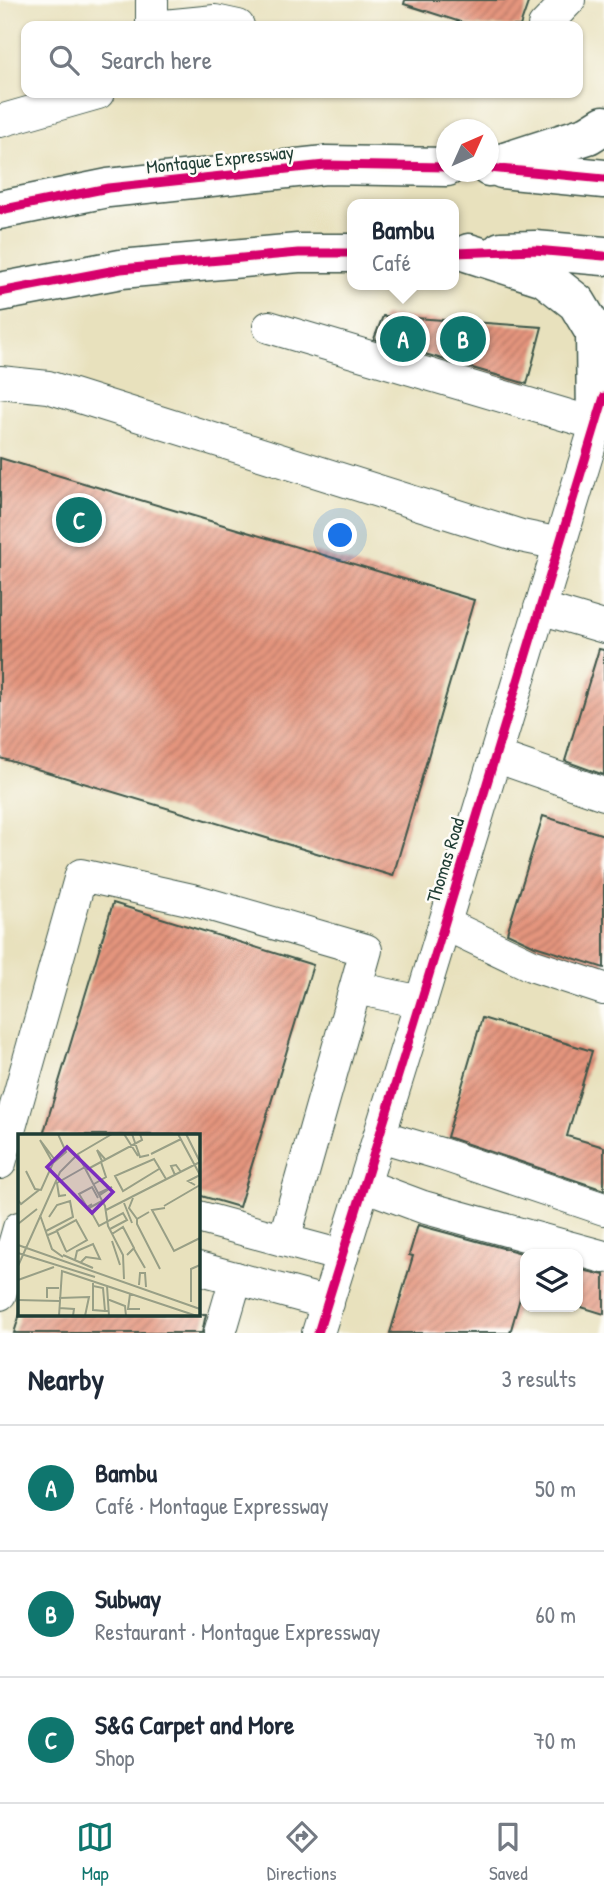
<!DOCTYPE html>
<meta charset="utf-8">
<style>
body{margin:0;font-family:"Patrick Hand",sans-serif;background:#f2f2f3;color:#1f2937}
.controls{position:absolute;right:21px;bottom:21px;display:grid;overflow:hidden;border-radius:14px;box-shadow:0 2px 5px #0004}
.controls button{width:63px;height:63px;display:grid;place-items:center;padding:0;border:0;border-bottom:2px solid #e0e1e3;background:#fff;color:#1f2937;font:35px sans-serif}
.compass{position:absolute;left:436px;top:119px;width:63px;height:63px;border-radius:50%;background:#fff;box-shadow:0 2px 5px #0004;rotate:45deg}
.you{position:absolute;left:341px;top:536px;width:24px;height:24px;margin:-18px;border:5px solid #fff;border-radius:50%;background:#1a73e8;box-shadow:0 0 0 10px #1a73e833}
.badge{display:grid;place-items:center;width:46px;height:46px;border-radius:50%;background:#0f766e;color:#fff;font-size:23px;font-weight:700}
.pin{position:absolute;translate:-50% -50%;border:4px solid #fff;box-shadow:0 2px 7px #0006}
.popup{position:absolute;left:347px;top:199px;width:112px;height:91px;box-sizing:border-box;display:grid;place-content:center;border-radius:14px;background:#fff;filter:drop-shadow(0 2px 5px #0005);font-size:23px;white-space:nowrap;color:#747a83}
.popup b{font-size:26px;color:#1f2937}
.popup::after{content:'';position:absolute;left:50%;top:100%;margin-left:-14px;border:14px solid transparent;border-top-color:#fff}
.list{margin:0;padding:0;list-style:none}
h2{display:flex;justify-content:space-between;align-items:center;height:91px;margin:0;padding:0 28px;font-size:30px}
h2 small{font-size:23px;font-weight:400;color:#747a83}
.list li{display:grid;grid-template-columns:46px 1fr auto;gap:21px;align-items:center;box-sizing:border-box;height:126px;padding:0 28px;border-top:2px solid #e0e1e3}
.list b{display:block;font-size:26px;white-space:nowrap}
.list p{margin:0;font-size:23px;white-space:nowrap;color:#747a83}
.list em{font-size:23px;font-style:normal;color:#747a83}
.icon{flex:none;width:38px;height:38px;fill:none;stroke:currentColor;stroke-width:2;stroke-linecap:round;stroke-linejoin:round}
.map{position:relative;flex:none;width:604px;height:1333px;overflow:hidden}
.search{position:absolute;background:#fff;box-shadow:0 2px 5px #0004;left:21px;right:21px;top:21px;height:77px;display:flex;align-items:center;gap:18px;box-sizing:border-box;padding:0 24px;border-radius:14px;color:#747a83;font-size:26px}
.sheet{height:469px;background:#fff}
nav{display:flex;justify-content:space-around;align-items:center;box-sizing:border-box;height:98px;border-top:2px solid #e0e1e3;background:#fff;font-size:19px;color:#747a83}
nav a{display:grid;justify-items:center;gap:4px}
nav .on{color:#0f766e}
.map>svg:first-child{display:block}
.building{fill:url(#building-hatch)}
.lines{fill:none;stroke-linecap:round;stroke-linejoin:round}
.minor-casing{stroke:#3d5649;stroke-width:34}
.highway-casing{stroke:#3d5649;stroke-width:41}
.minor{stroke:#fff;stroke-width:32}
.highway{stroke:#fff;stroke-width:38}
.cycleway-casing{stroke:#fdfcf7;stroke-width:13}
.cycleway{stroke:#d6006c;stroke-width:9}
.labels{text-anchor:middle;dominant-baseline:central;stroke-width:5;stroke-linejoin:round;paint-order:stroke}
.street-label{font-size:19px;fill:#1f3d34;stroke:#fdfcf7}
.inset-road{fill:none;stroke:#989f86;stroke-width:2}
.view{fill:#7b2cbf;fill-opacity:0.15;stroke:#7b2cbf;stroke-width:3.5}
.inset-edge{fill:none;stroke:#1f3d34;stroke-width:3.5}
</style>
<div class="map">
<svg width="604" height="1333" viewBox="0 0 604 1333">
<defs>
<pattern id="building-hatch" width="6" height="6" patternUnits="userSpaceOnUse" patternTransform="scale(1.75)"><rect width="6" height="6" fill="#e4947d"/><path d="M-1 1l2-2M0 6l6-6M5 7l2-2" fill="none" stroke="#b87a67"/></pattern>
</defs>
<rect width="100%" height="100%" fill="#fdfcf7"/>
<filter id="ink" filterUnits="userSpaceOnUse"><feTurbulence type="fractalNoise" baseFrequency=".0143" numOctaves="2"/><feDisplacementMap in="SourceGraphic" scale="14" xChannelSelector="R" yChannelSelector="G"/><feConvolveMatrix kernelMatrix="1 2 1 2 8 2 1 2 1" color-interpolation-filters="sRGB"/></filter>
<filter id="wash" filterUnits="userSpaceOnUse"><feTurbulence type="fractalNoise" baseFrequency=".00686" numOctaves="4" result="noise"/><feDisplacementMap in="SourceGraphic" scale="28" xChannelSelector="R" yChannelSelector="G"/><feGaussianBlur stdDeviation="1.57" result="paint"/><feColorMatrix in="noise" values="0 0 0 0 0 0 0 0 0 0 0 0 0 0 0 0 0 1.4 0 .05"/><feComposite in="paint" operator="in"/></filter>
<g filter="url(#wash)">
<rect width="100%" height="100%" fill="#e8e1bd"/>
<g id="blocks">
<g class="building">
<path d="M405 0H529L520 26H473L404 4Z"/>
<path d="M383 316 401 317 542 327 527 384 374 339Z"/>
<path d="M0 458 474 600 393 876 0 758Z"/>
<path d="M599 649 604 650V775L565 761Z"/>
<path d="M543 816 604 835V968L535 946 507 933Z"/>
<path d="M113 903 313 965 239 1207 198 1195V1135H43Z"/>
<path d="M482 1018 592 1051 567 1136 604 1147V1190L447 1137Z"/>
<path d="M418 1225 525 1254V1281L510 1333H390L413 1256 409 1255Z"/>
<path d="M578 1269 604 1275V1314L578 1306Z"/>
<path d="M20 1314H206L202 1333H14Z"/>
</g>
</g>
</g>
<g filter="url(#ink)">
<use href="#blocks" fill-opacity="0" stroke="#3d5649" stroke-width="2"/>
<g class="lines">
<defs>
<g id="minor">
<path d="M152 0V26"/>
<path d="M164 26 215 21 238 26"/>
<path d="M544 26 569 0"/>
<path d="M0 121 98 93"/>
<path d="M269 327 596 424"/>
<path d="M0 382 48 387 521 536 560 544"/>
<path d="M540 608 604 627"/>
<path d="M495 756 604 794"/>
<path d="M445 924 531 965 604 989"/>
<path d="M356 988 421 1002"/>
<path d="M380 1136 441 1154 604 1209"/>
<path d="M0 1163 81 875 197 901 366 950 284 1240"/>
<path d="M364 1185 423 1207 604 1257"/>
<path d="M198 1217 342 1256"/>
<path d="M198 1268 328 1303"/>
<path d="M0 1294 19 1228"/>
<path d="M220 1333 236 1278"/>
<path d="M318 1333 415 1021 603 402"/>
</g>
<g id="highway">
<path d="M489 167 588 135 604 125"/>
<path d="M502 169 604 179"/>
<path d="M0 210 108 188 325 165 447 167"/>
<path d="M501 251 535 250 604 256"/>
<path d="M469 253 544 277 577 303 595 333 596 424"/>
<path d="M0 292 121 269 298 253H352"/>
</g>
</defs>
<use href="#minor" class="minor-casing"/>
<use href="#highway" class="highway-casing"/>
<use href="#minor" class="minor"/>
<use href="#highway" class="highway"/>
<defs>
<g id="cycleway">
<path d="M489 168 604 179"/>
<path d="M0 210 108 188 325 165 447 167"/>
<path d="M454 253 535 250 604 256"/>
<path d="M0 292 121 269 298 253H352"/>
<path d="M318 1333 415 1021 604 397"/>
</g>
</defs>
<use href="#cycleway" class="cycleway-casing"/>
<use href="#cycleway" class="cycleway"/>
</g>
</g>
<g class="labels">
<g class="street-label">
<text transform="translate(220 159) rotate(-6)">Montague Expressway</text>
<text transform="translate(445 860) rotate(-73)">Thomas Road</text>
</g>
</g>
<g transform="translate(18 1134)">
<rect width="182" height="182" fill="#e8e1bd"/>
<path class="inset-road" d="M106 0 120 22M114 0 122 23 131 21M160 0 182 41M168 0 182 28M133 20 163 5M60 21 87 72 90 92 105 121 106 145M84 27 79 16 87 25M35 29 22 6 37 26M141 35 105 57 97 42 136 25 148 45M68 36 124 6 122 0M8 37 17 55 23 56 35 29 48 18 40 0M157 41 153 32 158 31 163 38M76 50 88 43 83 28M177 51 170 47 182 41M81 59 94 53 82 61M48 61 41 62 39 49 67 33M115 64 111 74 119 85M0 66 3 70 21 56M84 67 71 74 81 92 105 79 109 86 92 95M106 69 114 89M74 70 69 73 61 60 74 53 80 64M146 72 182 51M147 74 134 76 156 117 182 104M88 76 182 28M131 78 119 85V90L142 135M22 81 34 115 45 123M0 90 19 75M28 97 55 83 52 67 39 71 31 83M38 97 58 86 69 106 48 118M94 100 105 93 116 114 109 121M30 101 39 97 48 117M94 107 102 131M0 111 182 175M116 115 127 134M0 119 77 143M45 121 75 134M57 126 59 117 75 110 82 125 68 123 63 128M0 132 42 38 60 20 94 0M0 146 36 133M75 147V152L85 154 87 177H90M121 151 122 139H127L128 153M75 152V176L87 177M89 152 91 182M112 160 110 175H122M29 164V154H41M41 164 71 163 67 182M89 165 107 172 108 182M0 166 41 167M173 168V135L182 131M41 174 56 175 55 182M41 182 44 137 179 182"/>
<path class="view" d="M49 13 95 58 74 79 29 33Z"/>
<rect width="182" height="182" class="inset-edge"/>
</g>
</svg>
<div class="controls">
<button><svg class="icon" aria-label="layers" viewBox="0 0 24 24"><path d="M12 4l9 5-9 5-9-5zM3 14l9 5 9-5"/></svg></button>
</div>
<svg class="compass" viewBox="-18 -18 36 36"><path d="M0-13l5 13h-10z" fill="#e53935"/><path d="M0 13l5-13h-10z" fill="#747a83"/></svg>
<div class="you"></div>
<div class="pin badge" style="left:403px;top:339px">A</div>
<div class="popup"><b>Bambu</b>Café</div>
<div class="pin badge" style="left:463px;top:339px">B</div>
<div class="pin badge" style="left:79px;top:520px">C</div>
<div class="search"><svg class="icon" aria-label="search" viewBox="0 0 24 24"><circle cx="10" cy="10" r="6"/><path d="M15 15l6 6"/></svg>Search here</div>
</div>
<section class="sheet">
<h2>Nearby<small>3 results</small></h2>
<ul class="list">
<li><span class="badge">A</span><div><b>Bambu</b><p>Café · Montague Expressway</p></div><em>50 m</em></li>
<li><span class="badge">B</span><div><b>Subway</b><p>Restaurant · Montague Expressway</p></div><em>60 m</em></li>
<li><span class="badge">C</span><div><b>S&amp;G Carpet and More</b><p>Shop</p></div><em>70 m</em></li>
</ul>
</section>
<nav>
<a class="on"><svg class="icon" aria-label="map" viewBox="0 0 24 24"><path d="M3 6l6-2 6 2 6-2v14l-6 2-6-2-6 2zM9 4v14M15 6v14"/></svg>Map</a>
<a><svg class="icon" aria-label="directions" viewBox="0 0 24 24"><path d="M12 3l9 9-9 9-9-9zM9 14v-3h6M13 9l2 2-2 2"/></svg>Directions</a>
<a><svg class="icon" aria-label="saved" viewBox="0 0 24 24"><path d="M7 4h10v16l-5-4-5 4z"/></svg>Saved</a>
</nav>
